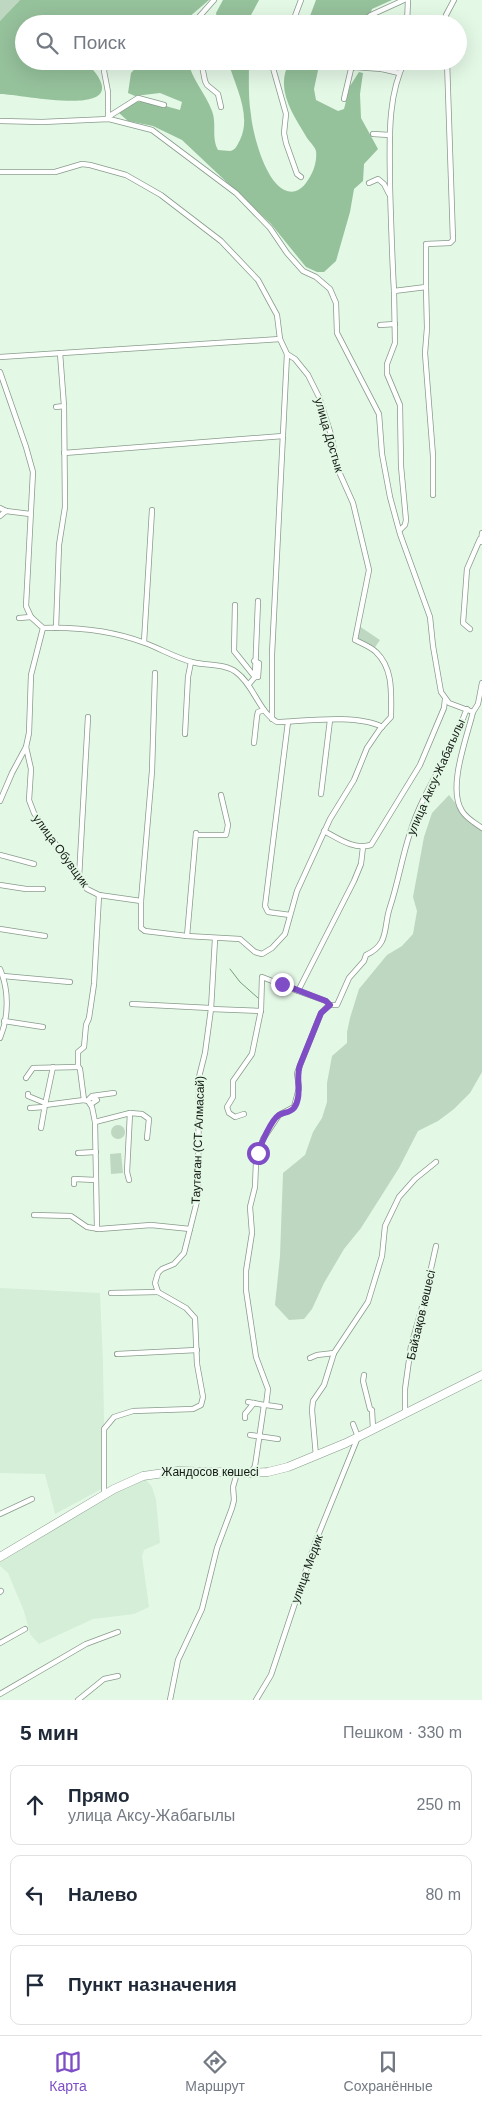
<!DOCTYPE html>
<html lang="ru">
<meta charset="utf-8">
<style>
body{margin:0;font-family:Helvetica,sans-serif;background:#f2f2f3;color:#1f2937}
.stop{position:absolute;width:15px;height:15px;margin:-11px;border:4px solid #7f4ec6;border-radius:50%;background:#fff}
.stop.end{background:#7f4ec6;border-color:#fff;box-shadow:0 1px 5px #0008}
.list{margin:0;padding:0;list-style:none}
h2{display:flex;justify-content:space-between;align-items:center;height:65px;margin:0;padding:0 20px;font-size:21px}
h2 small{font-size:16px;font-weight:400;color:#747a83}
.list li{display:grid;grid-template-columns:32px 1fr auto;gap:15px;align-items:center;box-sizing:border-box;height:80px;margin:0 10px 10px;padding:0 10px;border:1px solid #e0e1e3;border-radius:10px}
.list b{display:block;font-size:19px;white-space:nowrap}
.list p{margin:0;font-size:16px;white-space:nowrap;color:#747a83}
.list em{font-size:16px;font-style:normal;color:#747a83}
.icon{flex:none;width:28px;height:28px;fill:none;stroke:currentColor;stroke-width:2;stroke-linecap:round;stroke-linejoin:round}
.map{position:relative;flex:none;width:482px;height:1700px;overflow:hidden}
.search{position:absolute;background:#fff;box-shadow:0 5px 20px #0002;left:15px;right:15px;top:15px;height:55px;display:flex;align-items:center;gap:12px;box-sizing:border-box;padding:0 18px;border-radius:28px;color:#747a83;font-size:19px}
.sheet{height:335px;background:#fff}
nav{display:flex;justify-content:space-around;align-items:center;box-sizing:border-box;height:70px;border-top:1px solid #e0e1e3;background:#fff;font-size:14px;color:#747a83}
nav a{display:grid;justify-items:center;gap:2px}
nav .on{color:#7f4ec6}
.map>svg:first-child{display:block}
.built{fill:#d4eed7}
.green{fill:#bdd7c0}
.forest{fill:#95c19b}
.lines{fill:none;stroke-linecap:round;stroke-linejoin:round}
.stream{stroke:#759f7b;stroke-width:1}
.street-casing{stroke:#889b8b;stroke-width:6}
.primary-casing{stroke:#889b8b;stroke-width:9}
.street{stroke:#fff;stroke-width:4.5}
.primary{stroke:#fff;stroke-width:8}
.route{stroke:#7f4ec6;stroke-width:6}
.labels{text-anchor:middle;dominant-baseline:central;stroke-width:4;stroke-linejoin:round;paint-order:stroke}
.street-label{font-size:12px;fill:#131a14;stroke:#e4f8e6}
</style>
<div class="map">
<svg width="482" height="1700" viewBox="0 0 482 1700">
<rect width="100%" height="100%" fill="#e4f8e6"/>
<g class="built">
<path d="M0 1288 100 1293 103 1363 105 1487 55 1514 45 1474 0 1473Z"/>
<path d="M143 1476 152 1487 156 1500 160 1543 144 1550 142 1556 149 1607 134 1614 93 1619 39 1644 30 1634 24 1611 8 1573 0 1566V1557Z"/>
</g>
<g class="green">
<path d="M0 0H20L0 21Z"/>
<path d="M359 626 380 640 373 650 355 639Z"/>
<path d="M449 795 463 813 482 830V1072L470 1093 454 1109 438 1121 418 1131 399 1168 361 1228 344 1249 324 1283 312 1309 304 1319 289 1320 275 1305 280 1256 283 1173 305 1155 313 1132 322 1118 327 1102V1083L332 1056 347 1043V1032L350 1018 359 989 387 955 402 946 413 934 417 911 413 897 424 837 432 813Z"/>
<circle cx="118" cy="1132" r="7"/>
<path d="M121 1153 123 1173 111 1174 110 1154Z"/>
</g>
<g class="forest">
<path d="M20 0H209L181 24H24V61H85C147 123 23 94 0 94V21Z"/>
<path d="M223 0H259L251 15 250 24H218L216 13Z"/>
<path d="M316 0H392L372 9 367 24H307Z"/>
<path d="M142 61H188C192 80 206 94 212 111 217 124 211 137 218 150 222 150 226 151 230 151 236 150 237 145 240 140 252 115 235 86 228 61H249C249 79 248 97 251 115 253 135 266 185 287 191 299 195 307 183 312 173 315 167 317 158 316 151 315 147 310 142 307 138 293 114 274 89 290 61H320L314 89 316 100 338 111 344 109 350 86 359 72 363 73 360 94 361 118 378 149 364 164 363 181 354 189 350 212 336 261 324 272H317L306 267 271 224 182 140 153 126 128 121 119 113C133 92 160 105 180 110L182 102 160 93 135 96 128 93 131 73Z"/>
</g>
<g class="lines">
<path class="stream" d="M230 969 240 982 258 998"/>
<defs>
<g id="street">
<path d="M188 24 198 18 214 0"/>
<path d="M292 24 301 0"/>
<path d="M365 24 367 18 371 15 404 0"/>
<path d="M407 24 408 0"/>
<path d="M445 24 446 15 454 0"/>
<path d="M107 61 104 71 108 92V118"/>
<path d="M201 61 205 81 207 85 218 94 221 107"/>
<path d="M271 61 286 114 284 133 286 143 297 174 301 177"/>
<path d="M382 69 388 61"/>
<path d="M344 99 351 69 354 67 382 69 399 73"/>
<path d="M108 117 138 98 164 105"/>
<path d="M0 121 42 122 109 119 152 130 236 193 270 228 287 253 303 271 316 277 330 289 336 303 337 333 379 414 382 454 390 497 400 534 430 617 433 646 441 692 449 703 473 712"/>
<path d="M373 134 390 135"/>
<path d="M0 172H55L82 164 90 165 126 175 161 195 221 241 258 280 277 315 280 339 287 354 272 654V719"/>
<path d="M369 183 378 179 384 184 389 194"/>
<path d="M426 287 427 328 425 353 433 456V495"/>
<path d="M394 291C392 256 391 222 390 187 390 146 386 98 405 61"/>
<path d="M380 325 395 324"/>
<path d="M0 357 280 339"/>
<path d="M0 372 26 447 33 472 26 606 31 617 43 628 31 675 29 733 26 747 31 769 29 800 34 813 87 889 99 895 141 901V928L145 931 187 936 240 939 255 952 262 954 272 948 285 934 297 891 330 819 354 780 367 748 380 729 391 717C391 695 394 669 376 652 371 647 361 643 355 640L369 570 353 503 336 465 332 438 319 397 308 375 295 359 287 354"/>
<path d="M56 407 64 406 60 353"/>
<path d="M64 453 283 436"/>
<path d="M0 508 6 511 30 514"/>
<path d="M0 516 6 511"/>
<path d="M400 530 405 525 406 520 401 466 400 405 387 374V364L395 343 394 291 426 287V244L450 243 453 240 447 61"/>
<path d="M481 542 482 533"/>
<path d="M235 605 234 651 255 677 249 684"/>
<path d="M19 618 31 617"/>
<path d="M43 628C77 627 113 631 145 643 161 649 176 658 192 662 206 666 224 663 236 672 254 685 258 711 277 722 305 721 358 714 382 727"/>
<path d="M56 628 59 545 65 507 64 406"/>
<path d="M470 629 463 623 467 569 480 539"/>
<path d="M144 642 152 510"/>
<path d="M254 661 259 663 258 677H255"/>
<path d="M255 675 258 601"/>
<path d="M482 683 478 704 473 712C467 737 447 788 462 811 466 818 475 823 482 828"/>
<path d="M288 722 265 906 268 912 290 915"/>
<path d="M185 734 188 677 191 662"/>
<path d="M254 743 257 716 258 712 264 710"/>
<path d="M321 794 330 720"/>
<path d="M0 801 12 773 26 747"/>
<path d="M324 831C339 839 354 850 371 845L420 765 444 708 445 699"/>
<path d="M196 835H226L228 825 221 795"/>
<path d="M0 855 34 864"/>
<path d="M79 878 88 717"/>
<path d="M0 885 26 889H43"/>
<path d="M99 895 94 984 89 1018 86 1025 84 1047 78 1052V1066L80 1069 84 1100 88 1101 92 1107 95 1122 130 1113 127 1172 129 1180"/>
<path d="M141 901 152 771 155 673"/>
<path d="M0 929 45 936"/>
<path d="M187 936 196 833"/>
<path d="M0 969C9 990 9 1016 0 1038"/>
<path d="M3 976 70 982"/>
<path d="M298 991 326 1001 329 1005"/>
<path d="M132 1004 210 1008"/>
<path d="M211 1009 261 1011"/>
<path d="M4 1021 43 1027"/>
<path d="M26 1078 33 1068 78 1067"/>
<path d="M28 1094V1096L45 1103"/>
<path d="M89 1099 92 1096 114 1093"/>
<path d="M91 1104 97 1100 95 1098H91"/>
<path d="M45 1105 53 1067"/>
<path d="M30 1108 44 1107"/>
<path d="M130 1113 142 1114 149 1119 147 1138"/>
<path d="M244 1114 235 1117 229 1113 227 1107 233 1097V1081L252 1054 261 1010 262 977 298 991 354 881 361 864 363 847"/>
<path d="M95 1122 97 1229"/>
<path d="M41 1128 45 1105 84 1100"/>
<path d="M78 1153 96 1152"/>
<path d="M74 1184V1179L96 1180"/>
<path d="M34 1215 71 1216 87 1227 99 1229 151 1225 190 1229"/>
<path d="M111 1293 158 1292"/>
<path d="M117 1354 197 1350"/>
<path d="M310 1358 317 1355 334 1353"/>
<path d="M364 1375 363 1381 370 1409 372 1410 373 1429"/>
<path d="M248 1402 264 1405"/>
<path d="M266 1405 280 1407"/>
<path d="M405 1414V1389L411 1346 424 1300 436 1246"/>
<path d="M245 1418V1414L254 1403"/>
<path d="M250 1435 278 1439"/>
<path d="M316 1456 312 1410 313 1401 324 1385 334 1353 368 1302 382 1256 385 1226 399 1197 415 1179 436 1162"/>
<path d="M251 1473 255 1466 264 1405H266L268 1389 256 1357 246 1290V1271L252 1233 250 1207 255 1187 256 1162 263 1139 279 1115 294 1107 299 1088 297 1073 321 1013 329 1005H337L349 978 364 961 366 955C390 944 383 927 390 907 398 883 402 857 410 833 420 800 439 771 454 741 460 730 462 719 467 709"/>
<path d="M104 1495V1429L114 1417 133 1411 193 1409 201 1405 203 1397 197 1364 195 1318 186 1308 158 1292 155 1283 158 1273 162 1269 174 1264 184 1253 198 1197 199 1077 205 1053 211 1009 215 939"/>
<path d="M0 1514 32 1499"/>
<path d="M0 1592 1 1591"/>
<path d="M0 1643 25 1629"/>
<path d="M0 1694 86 1644 118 1632"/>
<path d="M78 1700 104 1679 118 1676"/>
<path d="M170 1700 178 1660 202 1609 217 1548 232 1508 234 1500 233 1487 237 1473"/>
<path d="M256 1700 271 1675 315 1543 358 1437 353 1424"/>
</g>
<path id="primary" d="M0 1557 114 1489 143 1476 178 1471 250 1473 268 1472 288 1467 346 1443 482 1375"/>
</defs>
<use href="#street" class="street-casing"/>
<use href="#primary" class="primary-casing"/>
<use href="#street" class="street"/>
<use href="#primary" class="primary"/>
</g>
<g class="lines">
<path class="route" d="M258 1153C261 1144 271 1120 279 1115 284 1112 290 1113 294 1108 303 1095 295 1079 300 1065L321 1013 330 1005 326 1001 282 984"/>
</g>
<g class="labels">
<g class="street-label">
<text transform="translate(329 435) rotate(74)">улица Достык</text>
<text transform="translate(436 777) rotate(-66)">улица Аксу-Жабагылы</text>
<text transform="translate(61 851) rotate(54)">улица Обувщик</text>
<text transform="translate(198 1140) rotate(-88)">Таутаган (СТ Алмасай)</text>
<text transform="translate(421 1315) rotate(-77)">Байзақов көшесі</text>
<text x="210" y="1472">Жандосов көшесі</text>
<text transform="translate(307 1569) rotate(-70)">улица Медик</text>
</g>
</g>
</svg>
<div class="stop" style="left:258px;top:1153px"></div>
<div class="stop end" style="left:282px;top:984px"></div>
<div class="search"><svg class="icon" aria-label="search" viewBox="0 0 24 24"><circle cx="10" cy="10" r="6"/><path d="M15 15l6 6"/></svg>Поиск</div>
</div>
<section class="sheet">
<h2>5 мин<small>Пешком · 330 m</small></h2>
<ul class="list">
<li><svg class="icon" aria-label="ahead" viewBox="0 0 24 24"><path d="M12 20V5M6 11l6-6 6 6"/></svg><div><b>Прямо</b><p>улица Аксу-Жабагылы</p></div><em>250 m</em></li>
<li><svg class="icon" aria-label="left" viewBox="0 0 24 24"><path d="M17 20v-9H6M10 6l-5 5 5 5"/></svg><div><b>Налево</b></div><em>80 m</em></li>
<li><svg class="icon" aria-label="arrive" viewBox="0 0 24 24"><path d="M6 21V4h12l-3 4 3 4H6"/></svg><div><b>Пункт назначения</b></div></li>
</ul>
</section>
<nav>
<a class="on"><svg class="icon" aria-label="map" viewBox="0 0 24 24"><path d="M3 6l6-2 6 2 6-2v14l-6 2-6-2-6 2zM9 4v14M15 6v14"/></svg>Карта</a>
<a><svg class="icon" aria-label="directions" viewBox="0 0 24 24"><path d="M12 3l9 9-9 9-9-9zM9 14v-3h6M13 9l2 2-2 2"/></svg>Маршрут</a>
<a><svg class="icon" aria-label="saved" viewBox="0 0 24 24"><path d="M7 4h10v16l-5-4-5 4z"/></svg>Сохранённые</a>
</nav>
